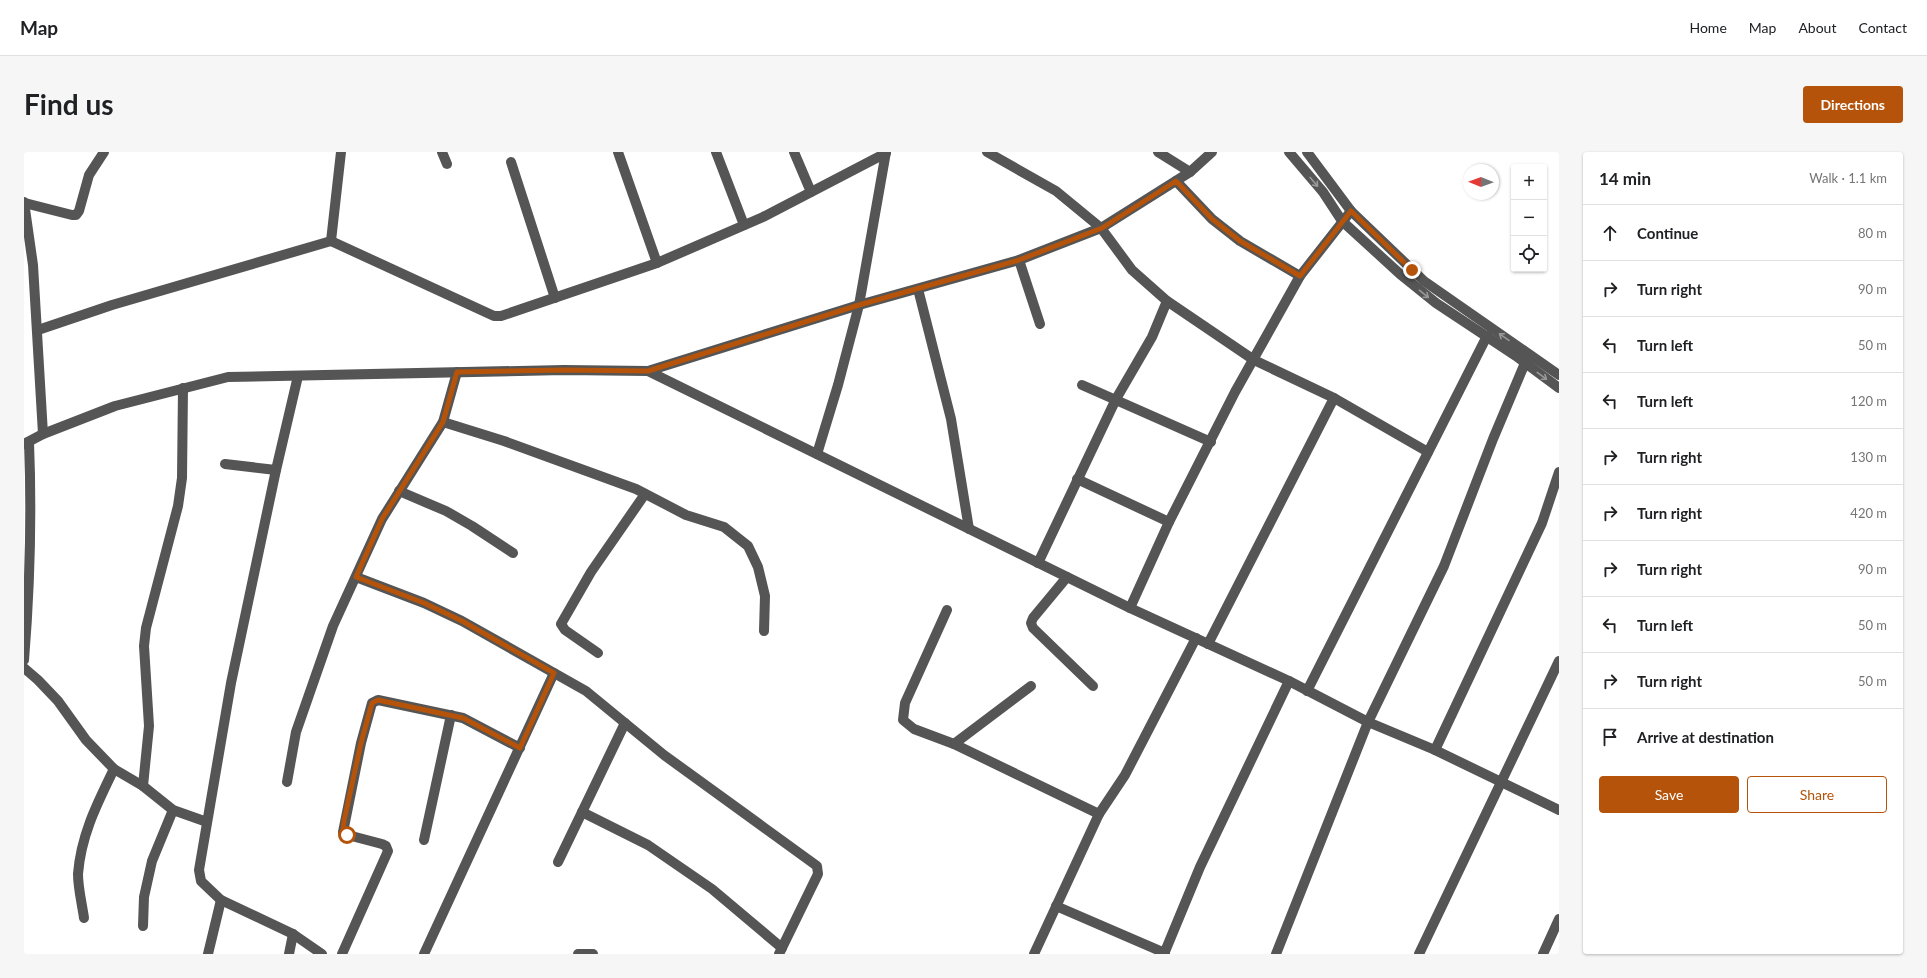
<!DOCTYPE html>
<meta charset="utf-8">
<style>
body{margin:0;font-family:Lato,sans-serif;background:#f6f6f6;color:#202124}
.controls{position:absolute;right:12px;top:12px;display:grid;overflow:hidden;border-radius:4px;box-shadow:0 1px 3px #0004}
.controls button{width:36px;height:36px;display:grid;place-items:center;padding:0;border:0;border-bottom:1px solid #e0e0e0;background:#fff;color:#202124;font:20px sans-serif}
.compass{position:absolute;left:1439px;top:12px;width:36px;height:36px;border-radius:50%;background:#fff;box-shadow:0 1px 3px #0004;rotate:271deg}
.stop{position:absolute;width:12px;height:12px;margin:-9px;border:3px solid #b45309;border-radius:50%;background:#fff}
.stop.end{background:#b45309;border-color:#fff;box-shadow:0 1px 4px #0008}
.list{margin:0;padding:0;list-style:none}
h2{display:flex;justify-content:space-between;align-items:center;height:52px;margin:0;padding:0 16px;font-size:17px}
h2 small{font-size:13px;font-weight:400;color:#757577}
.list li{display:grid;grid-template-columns:26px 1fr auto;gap:12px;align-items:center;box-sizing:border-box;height:56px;padding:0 16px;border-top:1px solid #e0e0e0}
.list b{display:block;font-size:15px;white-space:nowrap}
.list em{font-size:13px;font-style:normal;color:#757577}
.actions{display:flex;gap:8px;padding:12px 16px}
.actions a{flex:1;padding:9px 0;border:1px solid #b45309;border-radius:4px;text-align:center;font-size:14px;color:#b45309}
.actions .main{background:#b45309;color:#fff}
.icon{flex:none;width:22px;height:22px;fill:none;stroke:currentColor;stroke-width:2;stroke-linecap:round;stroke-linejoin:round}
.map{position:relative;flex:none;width:1535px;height:802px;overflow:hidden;border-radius:4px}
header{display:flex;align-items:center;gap:24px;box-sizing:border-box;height:56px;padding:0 20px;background:#fff;border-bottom:1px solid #e0e0e0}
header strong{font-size:19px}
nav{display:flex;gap:22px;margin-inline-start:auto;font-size:14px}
.intro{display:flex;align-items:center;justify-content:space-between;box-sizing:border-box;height:96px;padding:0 24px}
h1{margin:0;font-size:28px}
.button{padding:10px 18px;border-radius:4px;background:#b45309;color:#fff;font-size:14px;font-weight:700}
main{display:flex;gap:24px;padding:0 24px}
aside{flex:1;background:#fff;border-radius:4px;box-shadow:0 1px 3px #0004}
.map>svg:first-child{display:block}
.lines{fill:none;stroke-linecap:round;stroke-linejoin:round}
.minor{stroke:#555;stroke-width:10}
.oneway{stroke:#999}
.route{stroke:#b45309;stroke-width:5}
</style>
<header>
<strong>Map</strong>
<nav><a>Home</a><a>Map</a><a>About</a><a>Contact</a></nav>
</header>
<div class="intro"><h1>Find us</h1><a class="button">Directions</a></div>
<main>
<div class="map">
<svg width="1535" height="802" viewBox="0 0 1535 802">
<rect width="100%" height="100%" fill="#fff"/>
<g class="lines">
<g class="minor">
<path d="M418 0 423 12"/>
<path d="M594 0 633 111"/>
<path d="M692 0 720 73"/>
<path d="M770 0 787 40"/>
<path d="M963 0 1032 39 1077 76 1108 118 1143 149 1230 208 1310 246 1184 492"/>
<path d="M1134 0 1166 20"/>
<path d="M1265 0 1299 40 1318 69 1376 122 1412 151 1492 204 1535 236"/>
<path d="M1283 0 1327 59 1400 129 1535 223"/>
<path d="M487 10 531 146"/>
<path d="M1152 29 1188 67 1216 89 1276 124"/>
<path d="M0 50 9 113 19 282"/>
<path d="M1 51 48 63H52L55 59 65 23 80 0"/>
<path d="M307 89 470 164H477L633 111 739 65 862 1"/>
<path d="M995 108 1016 172"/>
<path d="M894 137 927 267 945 377"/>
<path d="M14 178 88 153 307 89 317 0"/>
<path d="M624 219 1106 456 1265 529 1344 570 1411 598 1535 658"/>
<path d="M274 224 252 318 207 531 175 718 177 729 197 748 269 782 298 802"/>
<path d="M1058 233 1187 290"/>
<path d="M1310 246 1404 300"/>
<path d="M419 270 480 289 612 337 662 363 700 375 724 394 734 415 741 444 740 479"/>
<path d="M0 292 19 282 91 254 204 225 540 218 624 219 835 153 995 108 1077 76 1166 20 1188 0"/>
<path d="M793 302 814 233 835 153 862 0"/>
<path d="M201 312 252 318"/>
<path d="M1053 327 1145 370"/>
<path d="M375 339 422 359 448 374 489 401"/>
<path d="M1014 411 1092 247 1128 185 1143 149"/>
<path d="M332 425 400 451 438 469 562 539 640 603 793 714 794 722 755 802"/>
<path d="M1043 425 1009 466 1007 471 1009 476 1069 534"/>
<path d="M1106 456 1145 370 1211 240 1276 124 1327 59"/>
<path d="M923 458 881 551 879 568 890 577 930 592 1075 662"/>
<path d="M574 501 541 478 537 472 567 420 621 342"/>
<path d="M0 508C6 434 8 365 5 290"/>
<path d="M0 516 14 528 34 549 62 588 90 617 119 634 149 658 183 670"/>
<path d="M1283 539 1463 184"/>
<path d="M930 592 1007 534"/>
<path d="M1411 598 1518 371 1535 320"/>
<path d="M263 630 272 580 309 474 358 367 419 270 433 220"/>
<path d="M119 634 125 574 120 494 122 476 154 354 158 326 159 236"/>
<path d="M558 660 624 693 688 737 758 796"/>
<path d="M400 688 427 563"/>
<path d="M534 710 601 571"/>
<path d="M1032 754 1141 801"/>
<path d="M60 766C58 752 54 736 54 722 57 683 73 652 90 617"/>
<path d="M119 774 120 745 128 709 149 658"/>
<path d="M184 802 197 748"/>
<path d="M265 802 269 782"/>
<path d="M318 802 364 699 362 694 358 692 320 682 319 680 337 591 348 551 354 548 439 566 496 596"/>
<path d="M400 802 530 521"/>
<path d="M554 802H569"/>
<path d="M1010 802 1075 662 1101 623 1172 486"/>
<path d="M1140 802 1176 715 1265 529"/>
<path d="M1252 802 1344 570 1420 414 1469 287 1501 211"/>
<path d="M1395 802 1535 509"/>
<path d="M1519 802 1535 767"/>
</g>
</g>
<defs><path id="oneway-shaft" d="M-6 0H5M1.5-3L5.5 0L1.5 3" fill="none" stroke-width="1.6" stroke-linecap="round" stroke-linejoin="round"/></defs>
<g class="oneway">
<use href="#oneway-shaft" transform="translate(1290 30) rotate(50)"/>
<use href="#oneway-shaft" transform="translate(1400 142) rotate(39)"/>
<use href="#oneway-shaft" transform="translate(1480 185) rotate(-145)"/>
<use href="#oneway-shaft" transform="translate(1518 224) rotate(36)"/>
</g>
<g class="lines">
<path class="route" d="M323 683 319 680 320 669 337 591 348 551 354 548 439 566 496 596 530 521 438 469 400 451 332 425 358 367 419 270 433 220 540 218 624 219 835 153 995 108 1078 76 1152 29 1188 67 1216 89 1276 124 1327 59 1388 118"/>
</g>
</svg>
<div class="controls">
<button>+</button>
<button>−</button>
<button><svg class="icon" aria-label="locate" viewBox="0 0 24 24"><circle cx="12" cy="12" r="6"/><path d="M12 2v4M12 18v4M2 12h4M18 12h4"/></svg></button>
</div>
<svg class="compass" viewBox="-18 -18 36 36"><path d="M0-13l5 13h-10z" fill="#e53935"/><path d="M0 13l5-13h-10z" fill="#757577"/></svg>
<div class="stop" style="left:323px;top:683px"></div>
<div class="stop end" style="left:1388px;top:118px"></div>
</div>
<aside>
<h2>14 min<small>Walk · 1.1 km</small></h2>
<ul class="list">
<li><svg class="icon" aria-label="ahead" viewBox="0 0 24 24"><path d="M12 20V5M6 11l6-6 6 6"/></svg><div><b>Continue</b></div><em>80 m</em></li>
<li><svg class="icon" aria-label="right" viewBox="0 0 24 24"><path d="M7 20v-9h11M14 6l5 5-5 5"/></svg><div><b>Turn right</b></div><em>90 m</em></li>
<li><svg class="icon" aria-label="left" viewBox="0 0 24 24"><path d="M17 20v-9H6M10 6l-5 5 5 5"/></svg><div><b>Turn left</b></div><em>50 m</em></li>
<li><svg class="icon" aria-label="left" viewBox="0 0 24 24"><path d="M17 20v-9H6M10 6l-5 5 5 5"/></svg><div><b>Turn left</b></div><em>120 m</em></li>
<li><svg class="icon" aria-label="right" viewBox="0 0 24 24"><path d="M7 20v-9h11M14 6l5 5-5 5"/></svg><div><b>Turn right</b></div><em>130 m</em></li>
<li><svg class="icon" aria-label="right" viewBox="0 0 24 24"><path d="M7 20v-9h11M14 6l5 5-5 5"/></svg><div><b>Turn right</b></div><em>420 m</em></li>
<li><svg class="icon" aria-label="right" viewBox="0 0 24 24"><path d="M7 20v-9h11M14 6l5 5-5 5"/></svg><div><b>Turn right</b></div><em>90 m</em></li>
<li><svg class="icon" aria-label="left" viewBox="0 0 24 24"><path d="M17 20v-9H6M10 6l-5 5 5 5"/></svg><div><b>Turn left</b></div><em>50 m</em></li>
<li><svg class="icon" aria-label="right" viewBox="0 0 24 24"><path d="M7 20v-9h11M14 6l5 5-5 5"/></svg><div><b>Turn right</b></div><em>50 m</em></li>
<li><svg class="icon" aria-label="arrive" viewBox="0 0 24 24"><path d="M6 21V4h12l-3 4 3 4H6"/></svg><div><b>Arrive at destination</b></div></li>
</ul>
<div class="actions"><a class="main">Save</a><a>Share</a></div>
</aside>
</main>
